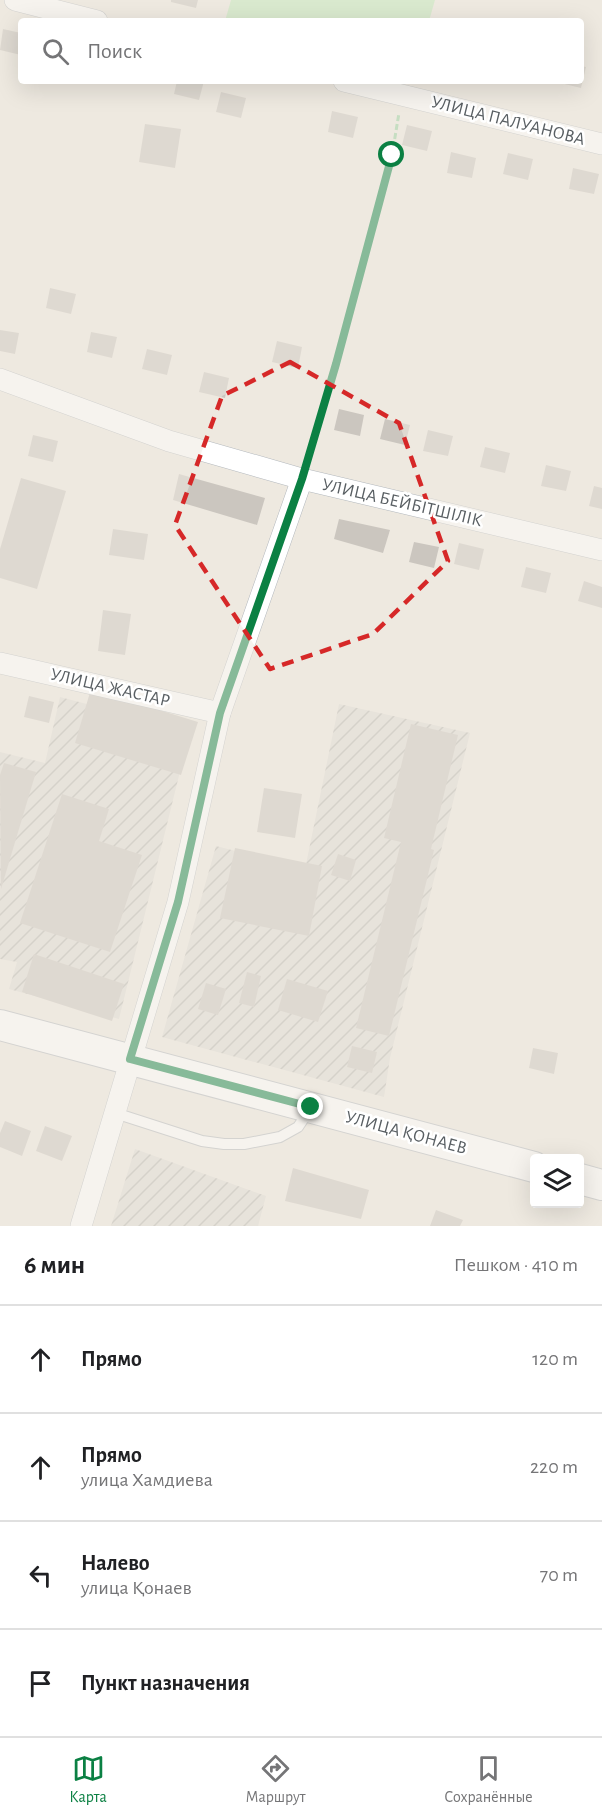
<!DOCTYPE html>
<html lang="ru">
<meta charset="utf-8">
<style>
body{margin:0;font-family:"Alegreya Sans",sans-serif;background:#f2f2f2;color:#202124}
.controls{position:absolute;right:18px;bottom:18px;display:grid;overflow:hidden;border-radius:6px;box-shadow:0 6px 24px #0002}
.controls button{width:54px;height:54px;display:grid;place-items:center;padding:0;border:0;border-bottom:2px solid #e0e0e0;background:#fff;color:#202124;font:30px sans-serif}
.stop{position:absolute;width:18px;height:18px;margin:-14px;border:4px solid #0b8043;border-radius:50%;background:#fff}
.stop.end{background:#0b8043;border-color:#fff;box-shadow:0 2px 6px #0008}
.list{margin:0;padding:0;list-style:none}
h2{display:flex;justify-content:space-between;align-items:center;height:78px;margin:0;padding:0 24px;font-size:26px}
h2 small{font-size:20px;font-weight:400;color:#757577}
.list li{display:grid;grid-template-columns:39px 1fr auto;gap:18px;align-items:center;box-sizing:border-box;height:108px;padding:0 24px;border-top:2px solid #e0e0e0}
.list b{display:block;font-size:22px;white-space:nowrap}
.list p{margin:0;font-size:20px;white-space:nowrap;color:#757577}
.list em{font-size:20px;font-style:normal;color:#757577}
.icon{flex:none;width:33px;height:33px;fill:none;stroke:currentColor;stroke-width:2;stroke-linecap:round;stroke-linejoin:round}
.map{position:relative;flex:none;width:602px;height:1226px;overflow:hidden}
.search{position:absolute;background:#fff;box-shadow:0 6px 24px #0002;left:18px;right:18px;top:18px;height:66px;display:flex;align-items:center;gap:15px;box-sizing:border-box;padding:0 21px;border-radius:6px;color:#757577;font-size:22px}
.sheet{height:510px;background:#fff}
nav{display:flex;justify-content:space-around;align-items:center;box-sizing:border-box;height:84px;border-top:2px solid #e0e0e0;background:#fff;font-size:16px;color:#757577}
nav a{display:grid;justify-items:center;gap:3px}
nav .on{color:#0b8043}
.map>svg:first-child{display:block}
.industrial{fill:url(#industrial-furrows)}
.park{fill:#bfe9b9}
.building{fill:#cbc6bf}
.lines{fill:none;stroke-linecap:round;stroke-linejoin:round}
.service-casing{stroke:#b3b8bd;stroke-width:12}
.minor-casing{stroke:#b3b8bd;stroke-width:22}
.secondary-casing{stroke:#b4b9bf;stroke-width:32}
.path{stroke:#94d09d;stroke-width:3;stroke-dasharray:6 3;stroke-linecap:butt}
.service{stroke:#fff;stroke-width:10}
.minor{stroke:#fff;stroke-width:21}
.secondary{stroke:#fff;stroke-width:30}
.route{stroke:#0b8043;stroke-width:8}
.marked{fill:none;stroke:#d62828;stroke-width:4.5;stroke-dasharray:12 8;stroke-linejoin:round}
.labels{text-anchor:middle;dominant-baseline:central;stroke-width:5;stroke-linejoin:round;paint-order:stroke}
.street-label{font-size:18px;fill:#595f63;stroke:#fff}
</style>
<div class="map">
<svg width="602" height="1226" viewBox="0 0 602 1226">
<defs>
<pattern id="industrial-furrows" width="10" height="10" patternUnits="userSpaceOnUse" patternTransform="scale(1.5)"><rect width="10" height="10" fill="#dedbd5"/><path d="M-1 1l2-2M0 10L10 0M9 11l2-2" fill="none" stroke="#b7b5b0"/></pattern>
</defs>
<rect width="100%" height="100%" fill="#eee9e0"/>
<g class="industrial">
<path d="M60 697 190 731 119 1019 9 989 17 962 0 959V752L45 763Z"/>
<path d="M339 704 470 733 390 1058 384 1097 162 1037 216 846 305 869Z"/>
<path d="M135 1149 266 1196 258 1226H111Z"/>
</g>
<path class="park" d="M231 0H435L429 21H225Z"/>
<g class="building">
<path d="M171 0H198L196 8 171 2Z"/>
<path d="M3 29 21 33V55L0 50Z"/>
<path d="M581 66 586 67 581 88 556 82 581 81Z"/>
<path d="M177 81H204L199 100 174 94Z"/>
<path d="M221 92 246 98 241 118 216 112Z"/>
<path d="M332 111 358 117 353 138 328 132Z"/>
<path d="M145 124 181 129 175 168 139 162Z"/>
<path d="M407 125 432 131 427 151 402 145Z"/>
<path d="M451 152 476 158 472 178 447 173Z"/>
<path d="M508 153 533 159 528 180 503 174Z"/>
<path d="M573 168 599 174 594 194 569 189Z"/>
<path d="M50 288 76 294 71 314 46 308Z"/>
<path d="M0 330 19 333 15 354 0 351Z"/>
<path d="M91 332 117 337 112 358 87 352Z"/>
<path d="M277 341 302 347 298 368 272 362Z"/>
<path d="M147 349 172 355 167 375 142 369Z"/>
<path d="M204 372 229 378 225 398 199 392Z"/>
<path d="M339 409 364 415 360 436 334 430Z"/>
<path d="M385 419 410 425 405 445 380 439Z"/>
<path d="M428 430 453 436 448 456 423 451Z"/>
<path d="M33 435 58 441 53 462 28 456Z"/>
<path d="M485 447 510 453 505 473 480 467Z"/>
<path d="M546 465 571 471 566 491 541 486Z"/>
<path d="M179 474 265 498 257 525 173 500Z"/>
<path d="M21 478 66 491 37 589 0 578V549Z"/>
<path d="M594 486 602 488V509L589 506Z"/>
<path d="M339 519 390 530 383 553 334 539Z"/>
<path d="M113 529 148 534 144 560 109 555Z"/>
<path d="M414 542 439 547 434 568 409 562Z"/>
<path d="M459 543 484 549 479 570 454 564Z"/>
<path d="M526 567 551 573 546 593 521 587Z"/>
<path d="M584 581 602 587V608L578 601Z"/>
<path d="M103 610 131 614 125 655 98 651Z"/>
<path d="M91 689 198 722 181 775 75 743Z"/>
<path d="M29 696 54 702 49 723 24 717Z"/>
<path d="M411 724 458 735 431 849 434 850 389 1036 356 1028 401 842 384 838Z"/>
<path d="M4 763 36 772 1 889 0 775Z"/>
<path d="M264 788 302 794 295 838 257 832Z"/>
<path d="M62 794 109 809 99 841 142 855 110 952 20 923Z"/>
<path d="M235 848 322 866 309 936 220 918Z"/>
<path d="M338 854 356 860 350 881 331 875Z"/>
<path d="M34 954 124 984 112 1021 22 992Z"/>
<path d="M247 972 261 976 254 1007 239 1003Z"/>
<path d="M287 979 328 991 318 1022 278 1010Z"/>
<path d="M206 983 226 989 218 1015 198 1009Z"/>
<path d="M352 1046 377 1052 372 1073 347 1067Z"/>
<path d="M533 1048 558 1053 554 1074 529 1068Z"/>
<path d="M5 1121 31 1131 22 1156 0 1147V1133Z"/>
<path d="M45 1126 72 1136 62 1161 36 1151Z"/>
<path d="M293 1168 369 1190 361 1219 285 1201Z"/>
<path d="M436 1210 463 1220 460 1226H430Z"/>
</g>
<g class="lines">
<defs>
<path id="service" d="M115 1113 202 1141 224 1144H244L280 1137 298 1127 310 1109"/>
<g id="minor">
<path d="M15 0 97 21"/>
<path d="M344 81 602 144"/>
<path d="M0 379 169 441 302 479 602 550"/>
<path d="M0 663 220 713"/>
<path d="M81 1226 178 902 220 713 302 479"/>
</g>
<g id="secondary">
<path d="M0 1025 534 1167"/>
<path d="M580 1179 602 1185"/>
</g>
</defs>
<use href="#service" class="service-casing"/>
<use href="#minor" class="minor-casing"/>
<use href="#secondary" class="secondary-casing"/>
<path class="path" d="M307 460 336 364 392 155 399 113"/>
<use href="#service" class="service"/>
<use href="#minor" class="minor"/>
<use href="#secondary" class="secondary"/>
</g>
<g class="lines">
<path class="route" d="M311 1107 130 1059 178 902 220 713 302 479 336 364 392 155"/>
</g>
<path d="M0 0H602V1226H0ZM290 362 399 423 448 561 373 634 270 669 175 525 222 396Z" fill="#eee9e0" fill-opacity=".55" fill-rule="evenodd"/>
<path class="marked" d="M290 362 399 423 448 561 373 634 270 669 175 525 222 396Z"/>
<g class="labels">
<g class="street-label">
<text transform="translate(508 121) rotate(14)">УЛИЦА ПАЛУАНОВА</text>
<text transform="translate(402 503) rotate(13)">УЛИЦА БЕЙБІТШІЛІК</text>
<text transform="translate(110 688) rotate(13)">УЛИЦА ЖАСТАР</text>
<text transform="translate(406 1133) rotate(15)">УЛИЦА ҚОНАЕВ</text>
</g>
</g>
</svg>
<div class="controls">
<button><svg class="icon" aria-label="layers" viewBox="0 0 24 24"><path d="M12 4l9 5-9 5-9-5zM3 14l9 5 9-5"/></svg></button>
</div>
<div class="stop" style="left:392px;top:155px"></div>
<div class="stop end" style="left:311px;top:1107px"></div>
<div class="search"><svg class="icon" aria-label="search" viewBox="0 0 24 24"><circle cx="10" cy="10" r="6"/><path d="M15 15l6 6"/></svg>Поиск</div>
</div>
<section class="sheet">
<h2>6 мин<small>Пешком · 410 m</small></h2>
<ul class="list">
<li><svg class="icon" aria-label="ahead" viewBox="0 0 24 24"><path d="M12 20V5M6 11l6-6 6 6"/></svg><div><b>Прямо</b></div><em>120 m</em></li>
<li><svg class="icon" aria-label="ahead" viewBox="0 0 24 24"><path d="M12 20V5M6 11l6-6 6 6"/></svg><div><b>Прямо</b><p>улица Хамдиева</p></div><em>220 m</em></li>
<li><svg class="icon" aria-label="left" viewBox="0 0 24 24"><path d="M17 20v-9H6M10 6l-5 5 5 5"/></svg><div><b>Налево</b><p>улица Қонаев</p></div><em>70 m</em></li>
<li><svg class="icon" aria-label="arrive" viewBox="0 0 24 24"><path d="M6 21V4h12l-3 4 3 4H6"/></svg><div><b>Пункт назначения</b></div></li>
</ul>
</section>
<nav>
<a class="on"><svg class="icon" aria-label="map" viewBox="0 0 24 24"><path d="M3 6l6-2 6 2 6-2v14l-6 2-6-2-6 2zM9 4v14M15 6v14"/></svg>Карта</a>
<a><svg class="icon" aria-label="directions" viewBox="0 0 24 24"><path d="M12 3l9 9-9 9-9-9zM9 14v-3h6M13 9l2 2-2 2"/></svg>Маршрут</a>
<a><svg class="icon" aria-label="saved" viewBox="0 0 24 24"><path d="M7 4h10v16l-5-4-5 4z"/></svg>Сохранённые</a>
</nav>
